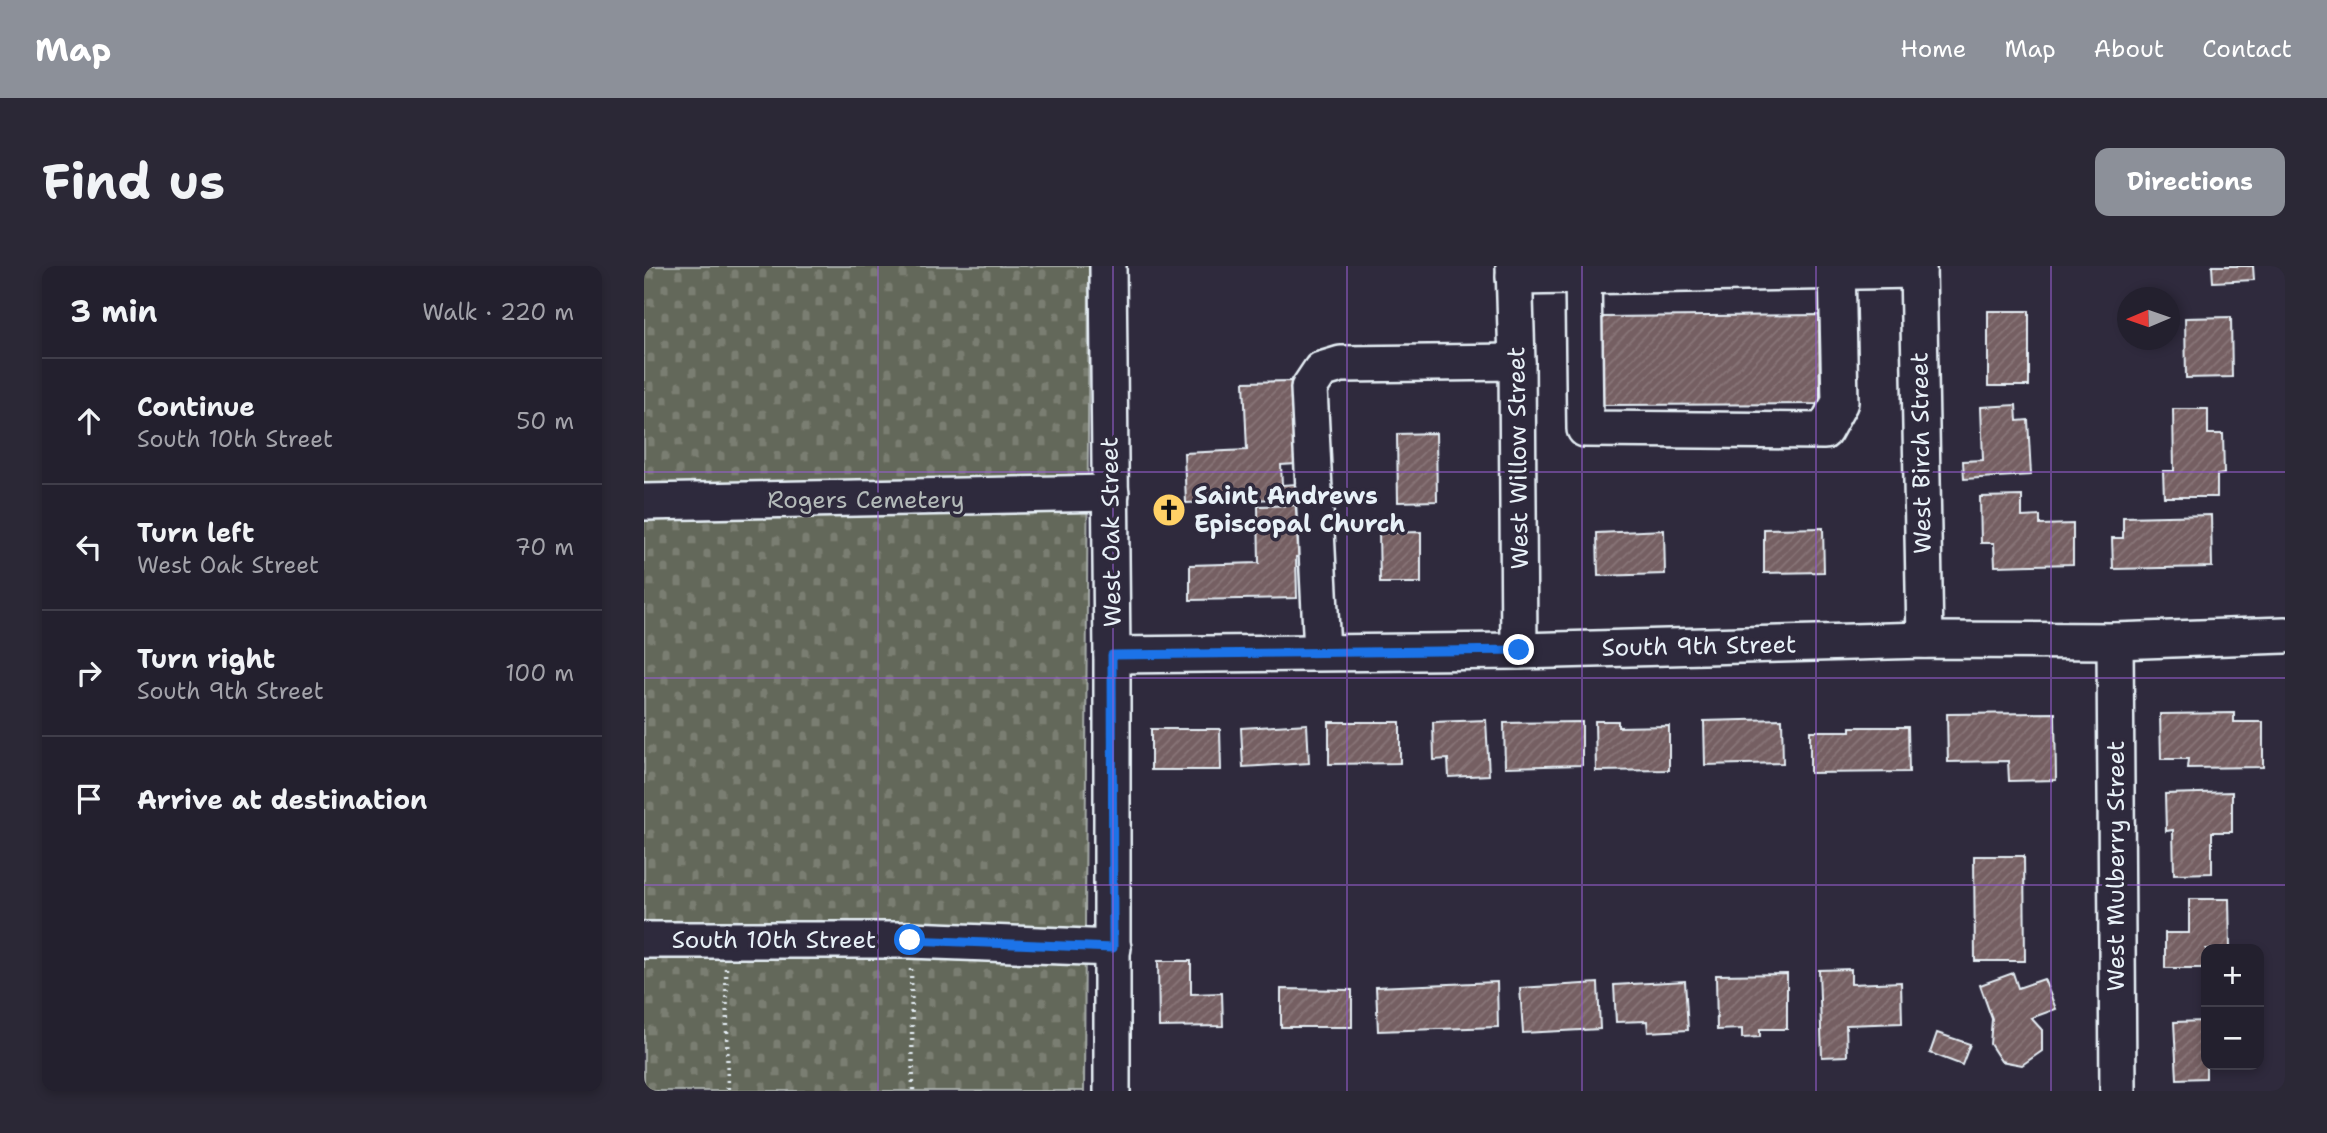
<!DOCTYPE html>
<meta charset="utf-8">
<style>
body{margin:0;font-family:"Shantell Sans",sans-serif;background:#2b2836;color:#f1f3f6}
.controls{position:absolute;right:21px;bottom:21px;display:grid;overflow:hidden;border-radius:14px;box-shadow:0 4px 10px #0003}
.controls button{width:63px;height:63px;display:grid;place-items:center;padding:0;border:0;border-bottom:2px solid #403e4a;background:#23202e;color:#f1f3f6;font:35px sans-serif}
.compass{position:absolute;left:1473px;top:21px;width:63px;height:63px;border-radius:50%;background:#23202e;box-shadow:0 4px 10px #0003;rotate:268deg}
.stop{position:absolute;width:21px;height:21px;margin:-16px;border:5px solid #1a73e8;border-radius:50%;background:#fff}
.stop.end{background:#1a73e8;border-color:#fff;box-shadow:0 2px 7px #0008}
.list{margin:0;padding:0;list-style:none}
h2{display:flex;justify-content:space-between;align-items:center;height:91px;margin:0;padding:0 28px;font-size:30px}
h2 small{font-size:23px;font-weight:400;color:#a3a3aa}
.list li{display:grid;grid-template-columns:46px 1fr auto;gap:21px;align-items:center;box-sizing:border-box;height:126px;padding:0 28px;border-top:2px solid #403e4a}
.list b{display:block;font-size:26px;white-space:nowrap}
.list p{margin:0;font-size:23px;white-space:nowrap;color:#a3a3aa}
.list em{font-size:23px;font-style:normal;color:#a3a3aa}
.icon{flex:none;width:38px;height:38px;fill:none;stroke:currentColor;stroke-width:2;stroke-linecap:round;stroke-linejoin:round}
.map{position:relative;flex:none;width:1641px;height:825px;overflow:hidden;border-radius:14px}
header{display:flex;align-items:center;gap:42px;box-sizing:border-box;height:98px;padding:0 35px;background:#8c9099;color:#fff}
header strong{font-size:33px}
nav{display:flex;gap:38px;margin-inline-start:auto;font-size:24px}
.intro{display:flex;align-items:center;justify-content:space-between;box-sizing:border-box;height:168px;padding:0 42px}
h1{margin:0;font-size:49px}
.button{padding:18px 32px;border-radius:14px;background:#8c9099;color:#fff;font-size:24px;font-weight:700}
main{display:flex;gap:42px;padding:0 42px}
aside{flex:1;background:#23202e;border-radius:14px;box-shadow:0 4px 10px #0003}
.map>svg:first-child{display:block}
.cemetery{fill:url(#cemetery-stones);stroke:#a6aca9;stroke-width:2}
.building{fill:url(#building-hatch);stroke:#e8f1f8;stroke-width:2}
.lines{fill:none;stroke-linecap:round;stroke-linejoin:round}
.minor-casing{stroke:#e8f1f8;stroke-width:40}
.path{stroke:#e8f1f8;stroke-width:4.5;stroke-dasharray:2 5;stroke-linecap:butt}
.minor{stroke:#2f2a3d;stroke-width:35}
.route{stroke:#1a73e8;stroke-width:9}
.grid{fill:none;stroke:#965dcd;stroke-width:2;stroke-opacity:0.55}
.labels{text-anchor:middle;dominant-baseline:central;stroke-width:7;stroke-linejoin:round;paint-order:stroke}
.street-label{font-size:24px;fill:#e8f1f8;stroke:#2f2a3d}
.poi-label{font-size:24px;font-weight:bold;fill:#e8f1f8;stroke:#2f2a3d;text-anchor:start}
.park-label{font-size:24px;fill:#b3bab9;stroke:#2f2a3d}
</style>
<header>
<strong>Map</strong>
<nav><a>Home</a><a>Map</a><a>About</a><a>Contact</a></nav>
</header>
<div class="intro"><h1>Find us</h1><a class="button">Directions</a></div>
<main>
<aside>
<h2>3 min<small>Walk · 220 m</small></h2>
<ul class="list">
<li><svg class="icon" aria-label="ahead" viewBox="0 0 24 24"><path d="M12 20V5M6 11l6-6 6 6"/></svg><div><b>Continue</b><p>South 10th Street</p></div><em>50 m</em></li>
<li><svg class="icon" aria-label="left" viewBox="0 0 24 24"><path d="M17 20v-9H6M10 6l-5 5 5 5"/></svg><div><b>Turn left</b><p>West Oak Street</p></div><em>70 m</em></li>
<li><svg class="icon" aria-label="right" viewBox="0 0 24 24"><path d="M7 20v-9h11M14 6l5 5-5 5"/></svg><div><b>Turn right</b><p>South 9th Street</p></div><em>100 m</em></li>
<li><svg class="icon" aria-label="arrive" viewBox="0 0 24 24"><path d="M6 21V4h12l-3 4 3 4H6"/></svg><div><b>Arrive at destination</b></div></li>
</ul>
</aside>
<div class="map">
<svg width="1641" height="825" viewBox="0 0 1641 825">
<defs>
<pattern id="cemetery-stones" width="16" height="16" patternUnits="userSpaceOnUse" patternTransform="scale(1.75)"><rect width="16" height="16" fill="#64685a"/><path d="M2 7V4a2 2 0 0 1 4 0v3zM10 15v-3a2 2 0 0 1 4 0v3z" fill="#7a7e72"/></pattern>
<pattern id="building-hatch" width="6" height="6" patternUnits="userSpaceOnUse" patternTransform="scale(1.75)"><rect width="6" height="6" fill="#755f62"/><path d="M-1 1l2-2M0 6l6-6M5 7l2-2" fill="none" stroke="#897679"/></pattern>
</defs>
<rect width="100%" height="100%" fill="#2f2a3d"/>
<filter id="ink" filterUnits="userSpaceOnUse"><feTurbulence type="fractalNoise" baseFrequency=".0143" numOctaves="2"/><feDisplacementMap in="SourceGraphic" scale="14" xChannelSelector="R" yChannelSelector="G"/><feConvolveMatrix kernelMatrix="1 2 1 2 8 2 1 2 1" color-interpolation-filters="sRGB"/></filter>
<g filter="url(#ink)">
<path class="cemetery" d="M0 0H445L440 825H0Z"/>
<g class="building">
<path d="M1568 0H1609L1610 14 1569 16Z"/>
<rect x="1344" y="45" width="41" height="75"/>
<path d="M1175 49 1176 138 959 139 958 51Z"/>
<path d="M1587 51 1588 111 1542 112 1541 52Z"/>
<path d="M648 115 652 198 637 199 638 219 653 218V232L542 237 540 187 603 184 600 116Z"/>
<path d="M1372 139 1373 155 1384 154 1387 209 1320 213 1319 195 1339 194 1337 141Z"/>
<path d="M1529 143H1564V168H1579L1580 208 1573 209V231H1520L1519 205H1530Z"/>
<path d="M792 167 793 235 754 236 753 168Z"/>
<path d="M1378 230V251L1396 250V259L1429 258V298L1351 300 1350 277H1337L1336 231Z"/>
<path d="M664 239 665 290 652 291 653 332 546 334V299L615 297 614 240Z"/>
<path d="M1567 249 1568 301 1469 303 1468 272H1479V251Z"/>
<path d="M1179 262 1180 306 1120 307V263Z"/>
<path d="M1020 264 1021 308 954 310 953 267Z"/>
<path d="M777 266V317H736L735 267Z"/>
<path d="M1411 447 1412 514 1365 515 1364 495 1304 496 1303 448Z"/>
<path d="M1590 447V456H1619V501L1543 502 1544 493H1517L1516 448Z"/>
<path d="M1138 453 1139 497 1061 499 1060 455Z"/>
<path d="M842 454 845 509 805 511 804 493 790 494 789 456Z"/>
<path d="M951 455H974V461L1025 460V504L952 505Z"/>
<path d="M685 456H756V497L685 498Z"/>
<path d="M938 456V499L861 501 860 457Z"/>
<path d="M663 458 665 497 599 501 597 462Z"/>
<path d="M1207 461H1264L1265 506 1166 507V465H1207Z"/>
<path d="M507 463H576L577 504H507Z"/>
<path d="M1588 526V566H1568V607L1530 608 1529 564 1522 565 1521 528Z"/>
<path d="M1330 590H1380L1381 695H1331Z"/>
<path d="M1545 633H1585L1586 683H1562V702H1521V667H1545Z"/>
<path d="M514 695H547V728L578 727 579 760 515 761Z"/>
<path d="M1207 703V718L1257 716 1258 757 1202 759 1203 790 1178 791 1175 704Z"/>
<path d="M1369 707 1374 722 1400 713 1412 743 1387 752 1398 764V785L1378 799 1357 795 1346 778 1348 753 1336 719Z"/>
<path d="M1143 708V763H1116V771L1098 772V763L1073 764 1072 709Z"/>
<path d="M1041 715 1044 764 1004 766 1003 755 972 756 970 719Z"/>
<path d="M853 716 854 761 734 765 732 721Z"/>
<path d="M954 717 956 763 879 767 876 722Z"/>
<path d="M637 723 708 724V761H637Z"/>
<path d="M1562 755V812L1533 813 1530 756Z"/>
<path d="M1293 767 1326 778 1318 799 1286 787Z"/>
</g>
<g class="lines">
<defs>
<g id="minor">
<path d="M464 0 468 389V825"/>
<path d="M870 0 873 96 875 385"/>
<path d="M939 0 941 163 1180 165 1196 136 1193 0"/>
<path d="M1274 0 1281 374"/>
<path d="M870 11 1274 4"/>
<path d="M0 236 467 227"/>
<path d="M1471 375 1474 825"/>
<path d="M678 386 665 122 677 104 697 98 873 96"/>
<path d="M468 389 875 385 1281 374 1471 375 1641 369"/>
<path d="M0 674H266L469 682"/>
</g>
</defs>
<use href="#minor" class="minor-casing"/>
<g class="path">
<path d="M82 702 84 825"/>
<path d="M267 703 269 825"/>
</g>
<use href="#minor" class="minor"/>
</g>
</g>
<g class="lines" filter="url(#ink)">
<path class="route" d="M266 674 469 682 468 389 875 384"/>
</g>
<path class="grid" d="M234 0V825M469 0V825M703 0V825M938 0V825M1172 0V825M1407 0V825M0 206H1641M0 412H1641M0 619H1641"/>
<defs>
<symbol id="church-disc" viewBox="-11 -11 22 22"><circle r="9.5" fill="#ffd166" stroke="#2f2a3d"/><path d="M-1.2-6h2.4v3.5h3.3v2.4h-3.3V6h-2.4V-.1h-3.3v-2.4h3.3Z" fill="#111"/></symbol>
</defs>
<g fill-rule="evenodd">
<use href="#church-disc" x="506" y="225" width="38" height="38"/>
</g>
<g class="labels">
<g class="street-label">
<text transform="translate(1277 187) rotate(-91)">West Birch Street</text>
<text transform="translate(874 192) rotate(-91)">West Willow Street</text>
<text transform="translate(467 266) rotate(-91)">West Oak Street</text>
<text transform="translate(1055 380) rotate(-1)">South 9th Street</text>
<text transform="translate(1472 600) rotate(-90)">West Mulberry Street</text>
<text x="130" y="674">South 10th Street</text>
</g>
<g class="poi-label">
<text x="550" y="230">Saint Andrews<tspan x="550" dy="28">Episcopal Church</tspan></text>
</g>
<g class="park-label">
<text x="222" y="234">Rogers Cemetery</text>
</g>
</g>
</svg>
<div class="controls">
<button>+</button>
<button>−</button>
</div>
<svg class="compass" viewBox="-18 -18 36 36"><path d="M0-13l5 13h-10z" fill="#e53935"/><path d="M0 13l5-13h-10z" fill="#a3a3aa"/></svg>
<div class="stop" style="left:266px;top:674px"></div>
<div class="stop end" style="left:875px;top:384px"></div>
</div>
</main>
